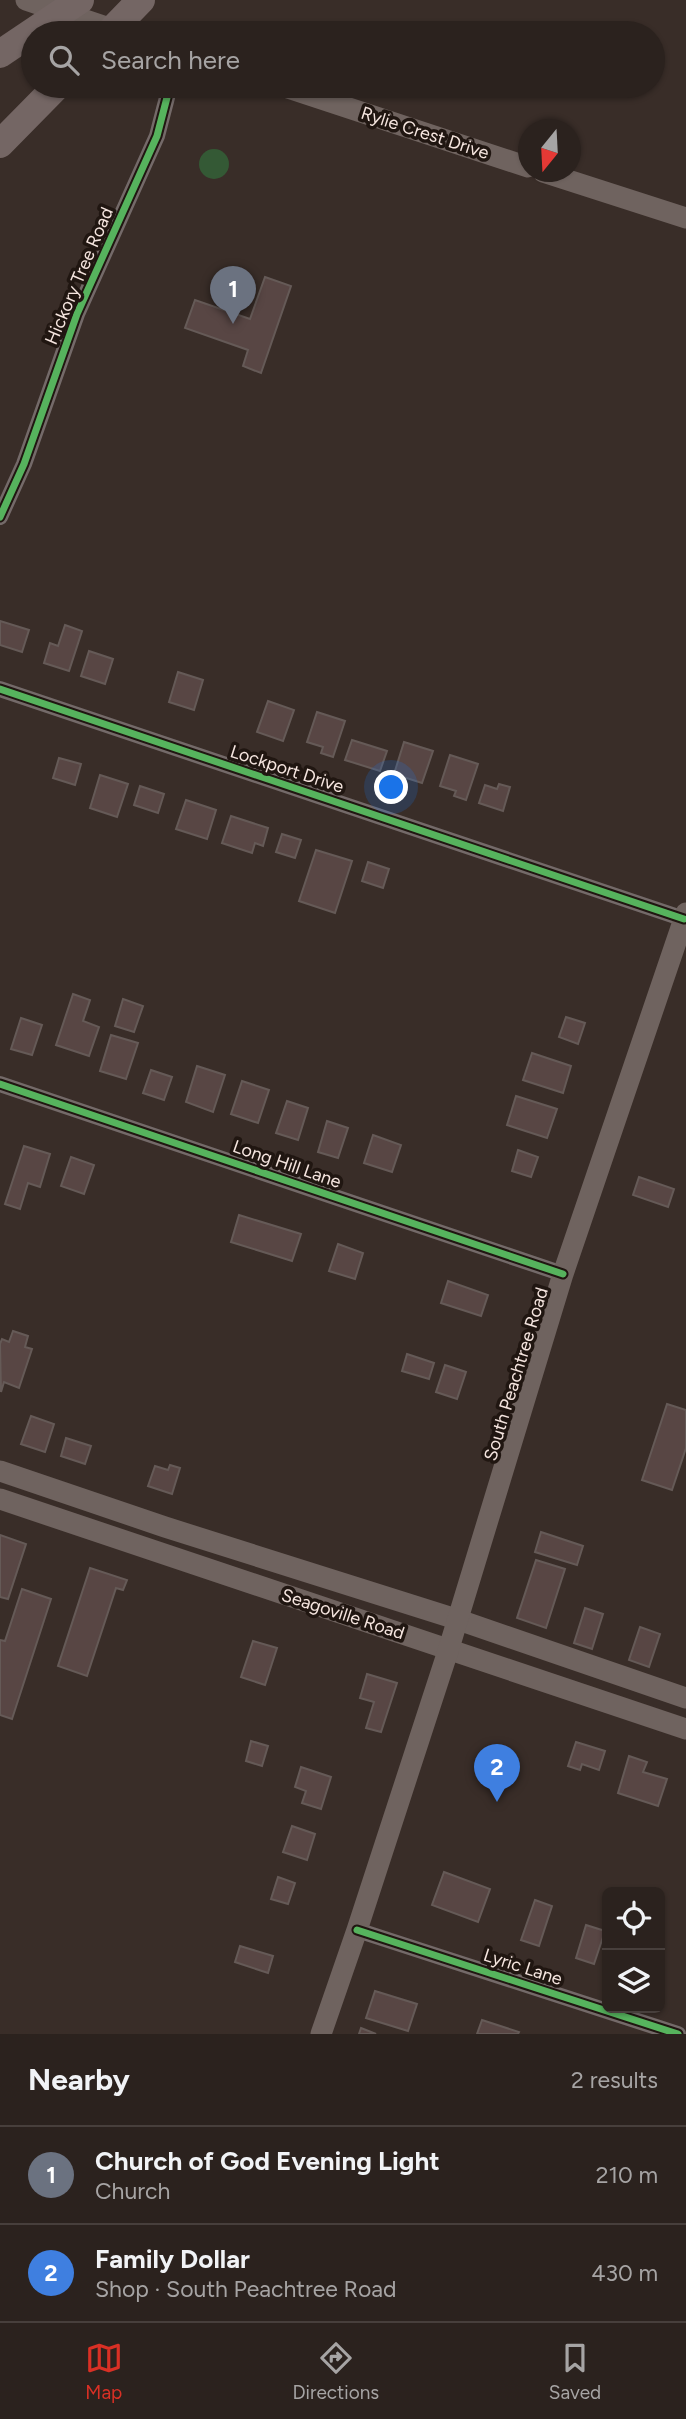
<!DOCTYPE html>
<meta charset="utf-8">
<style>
body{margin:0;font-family:Figtree,sans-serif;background:#332a27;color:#f1f3f6}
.controls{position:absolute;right:21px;bottom:21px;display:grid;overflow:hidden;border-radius:10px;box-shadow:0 2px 5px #0004}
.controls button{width:63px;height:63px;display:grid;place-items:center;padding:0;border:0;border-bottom:2px solid #473f3c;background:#2b221e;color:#f1f3f6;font:35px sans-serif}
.compass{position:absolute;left:518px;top:119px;width:63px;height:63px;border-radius:50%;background:#2b221e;box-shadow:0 2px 5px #0004;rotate:198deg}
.you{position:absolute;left:392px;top:788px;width:24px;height:24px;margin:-18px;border:5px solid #fff;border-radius:50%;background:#1a73e8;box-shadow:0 0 0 10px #1a73e833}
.badge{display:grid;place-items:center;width:46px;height:46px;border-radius:50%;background:#d93025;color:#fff;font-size:23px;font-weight:700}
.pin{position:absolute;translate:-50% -58px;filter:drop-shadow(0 2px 4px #0008)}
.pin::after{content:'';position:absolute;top:37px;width:24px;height:21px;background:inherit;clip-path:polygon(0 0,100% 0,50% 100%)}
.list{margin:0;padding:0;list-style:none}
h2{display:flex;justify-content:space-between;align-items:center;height:91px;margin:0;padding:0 28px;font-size:30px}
h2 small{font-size:23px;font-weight:400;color:#a6a4a4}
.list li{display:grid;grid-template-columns:46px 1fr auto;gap:21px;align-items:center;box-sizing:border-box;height:98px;padding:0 28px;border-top:2px solid #473f3c}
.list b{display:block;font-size:26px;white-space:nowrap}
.list p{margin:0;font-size:23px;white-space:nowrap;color:#a6a4a4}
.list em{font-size:23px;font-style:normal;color:#a6a4a4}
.icon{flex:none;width:38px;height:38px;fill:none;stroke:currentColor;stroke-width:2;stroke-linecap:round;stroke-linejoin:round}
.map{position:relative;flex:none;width:686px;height:2034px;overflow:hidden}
.search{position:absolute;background:#2b221e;box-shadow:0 2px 5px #0004;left:21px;right:21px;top:21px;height:77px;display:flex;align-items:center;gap:18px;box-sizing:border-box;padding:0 24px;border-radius:38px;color:#a6a4a4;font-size:26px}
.sheet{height:287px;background:#2b221e}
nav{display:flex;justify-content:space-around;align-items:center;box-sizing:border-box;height:98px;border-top:2px solid #473f3c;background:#2b221e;font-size:19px;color:#a6a4a4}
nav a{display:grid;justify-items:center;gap:4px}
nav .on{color:#d93025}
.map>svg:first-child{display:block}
.green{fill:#345935}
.building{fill:#584644;stroke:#655a57;stroke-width:2}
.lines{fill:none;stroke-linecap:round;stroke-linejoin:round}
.street{stroke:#746a69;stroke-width:16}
.secondary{stroke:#6f635f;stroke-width:21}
.highway{stroke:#746664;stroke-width:28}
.cycleway-casing{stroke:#201611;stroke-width:11}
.cycleway{stroke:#56b35d;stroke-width:7}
.labels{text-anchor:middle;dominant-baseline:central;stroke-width:7;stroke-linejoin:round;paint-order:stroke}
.street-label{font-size:18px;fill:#f5e5df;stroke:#201611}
</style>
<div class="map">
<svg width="686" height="2034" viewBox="0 0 686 2034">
<rect width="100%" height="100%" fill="#392d28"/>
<circle class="green" cx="214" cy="164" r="15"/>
<g class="building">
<path d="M265 277 291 286 261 373 243 366 248 350 185 328 195 300 250 319Z"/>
<path d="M0 621 29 630 22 652 0 645Z"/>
<path d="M65 625 82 631 69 671 44 663 50 643 58 646Z"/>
<path d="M89 651 113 659 105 684 81 676Z"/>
<path d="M178 672 203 680 194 710 169 702Z"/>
<path d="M268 701 294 710 283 741 257 732Z"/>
<path d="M317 712 345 721 333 757 321 753 323 747 307 742Z"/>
<path d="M352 740 387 751 380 771 345 760Z"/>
<path d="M404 742 433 751 422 783 394 774Z"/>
<path d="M450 755 478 764 466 800 454 796 456 791 440 786Z"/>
<path d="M59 758 81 764 75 785 53 778Z"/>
<path d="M100 775 128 784 117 817 90 808Z"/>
<path d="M499 784 510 787 503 811 479 803 485 785 497 789Z"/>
<path d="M140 786 164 794 158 813 134 805Z"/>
<path d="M186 800 216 810 207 839 176 829Z"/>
<path d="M231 816 268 828 263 846 255 843 252 853 222 843Z"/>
<path d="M282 834 301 840 295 858 276 852Z"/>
<path d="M316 850 352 861 335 913 299 901Z"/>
<path d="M368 862 389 869 383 888 362 881Z"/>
<path d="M73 994 90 1000 83 1021 99 1027 89 1056 56 1045Z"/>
<path d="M123 999 143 1006 134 1032 115 1026Z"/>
<path d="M566 1017 585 1023 578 1044 559 1037Z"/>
<path d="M21 1018 42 1025 32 1055 11 1049Z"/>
<path d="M111 1035 138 1043 126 1079 100 1071Z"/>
<path d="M532 1053 571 1066 563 1093 523 1080Z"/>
<path d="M197 1066 225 1075 213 1112 186 1102Z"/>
<path d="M151 1070 172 1077 164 1100 143 1093Z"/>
<path d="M242 1081 269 1090 258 1123 231 1114Z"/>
<path d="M516 1096 557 1109 547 1138 507 1125Z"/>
<path d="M287 1101 308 1108 298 1140 276 1133Z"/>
<path d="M327 1121 348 1128 338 1158 318 1152Z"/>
<path d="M373 1135 401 1145 392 1172 364 1163Z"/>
<path d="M24 1146 50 1154 40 1187 28 1183 20 1209 5 1204Z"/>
<path d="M518 1150 538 1157 531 1177 512 1171Z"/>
<path d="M71 1157 94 1165 84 1194 61 1186Z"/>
<path d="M639 1177 674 1189 668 1207 633 1195Z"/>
<path d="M239 1215 301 1234 292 1261 231 1242Z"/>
<path d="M338 1244 363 1253 355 1279 329 1271Z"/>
<path d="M448 1281 488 1295 481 1316 441 1303Z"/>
<path d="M13 1331 28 1336 25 1347 32 1349 19 1388 4 1382 1 1392 0 1344 2 1339 9 1342Z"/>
<path d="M407 1354 434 1363 429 1379 402 1371Z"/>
<path d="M445 1365 466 1372 457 1399 436 1392Z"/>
<path d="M667 1404 686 1410V1448L672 1490 642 1480Z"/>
<path d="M31 1416 54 1424 45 1452 21 1444Z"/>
<path d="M66 1438 91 1446 85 1464 61 1456Z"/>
<path d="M170 1465 180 1468 172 1494 148 1486 155 1466 168 1470Z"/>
<path d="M541 1532 583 1546 577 1565 535 1552Z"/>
<path d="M0 1535 26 1544 8 1599 0 1597Z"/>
<path d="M536 1560 565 1569 546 1628 517 1618Z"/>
<path d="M90 1568 127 1580 123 1590 116 1588 87 1676 58 1666Z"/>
<path d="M22 1589 51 1599 12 1719 0 1715V1640L5 1641Z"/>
<path d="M585 1608 603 1614 592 1649 574 1643Z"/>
<path d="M640 1627 660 1634 649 1667 629 1660Z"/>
<path d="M253 1641 277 1648 265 1685 241 1677Z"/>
<path d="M367 1674 397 1683 381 1732 366 1728 374 1702 360 1698Z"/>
<path d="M251 1741 268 1746 262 1766 246 1761Z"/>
<path d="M576 1742 605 1751 599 1770 582 1764 580 1770 568 1766Z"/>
<path d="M629 1756 647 1762 643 1772 667 1779 658 1806 618 1793Z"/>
<path d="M301 1767 331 1777 321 1809 302 1803 306 1791 295 1787Z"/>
<path d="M292 1826 315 1834 307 1860 283 1852Z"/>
<path d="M444 1872 490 1889 478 1922 432 1905Z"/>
<path d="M278 1877 295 1883 288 1904 271 1899Z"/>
<path d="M535 1900 552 1906 539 1946 521 1940Z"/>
<path d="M586 1925 605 1931 594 1964 576 1958Z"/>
<path d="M240 1946 273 1956 268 1973 235 1962Z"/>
<path d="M375 1991 417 2004 408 2031 366 2018Z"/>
<path d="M482 2020 519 2032 518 2034H477Z"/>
<path d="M361 2028 376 2034H359Z"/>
</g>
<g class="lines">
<g class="street">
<path d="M0 517 24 464 77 314 157 136 170 86"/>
<path d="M0 689 684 919"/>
<path d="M0 1084 563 1274"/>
<path d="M357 1930 678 2034"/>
</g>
<g class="secondary">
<path d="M26 0 124 33"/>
<path d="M282 86 528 167"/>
<path d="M543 172 686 218"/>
<path d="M0 1471 165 1527 456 1619 686 1698"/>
<path d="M0 1499 686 1729"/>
<path d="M321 2034 357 1930 449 1648 563 1274 686 913"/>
</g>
<g class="highway">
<path d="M109 33 141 0"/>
<path d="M0 54 80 0"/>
<path d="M0 144 57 86"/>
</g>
<defs>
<g id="cycleway">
<path d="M0 517 24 464 77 314 157 136 170 86"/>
<path d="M0 689 684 919"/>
<path d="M0 1084 563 1274"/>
<path d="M357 1930 678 2034"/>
</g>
</defs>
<use href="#cycleway" class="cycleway-casing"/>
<use href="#cycleway" class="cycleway"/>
</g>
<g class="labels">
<g class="street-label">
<text transform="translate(425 133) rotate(18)">Rylie Crest Drive</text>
<text transform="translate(79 276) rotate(-67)">Hickory Tree Road</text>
<text transform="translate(287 769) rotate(18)">Lockport Drive</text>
<text transform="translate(287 1164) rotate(19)">Long Hill Lane</text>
<text transform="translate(516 1374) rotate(-73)">South Peachtree Road</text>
<text transform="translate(343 1614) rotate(18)">Seagoville Road</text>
<text transform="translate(523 1967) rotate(18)">Lyric Lane</text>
</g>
</g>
</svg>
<div class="controls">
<button><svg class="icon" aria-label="locate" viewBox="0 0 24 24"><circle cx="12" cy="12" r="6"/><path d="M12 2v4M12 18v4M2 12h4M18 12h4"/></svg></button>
<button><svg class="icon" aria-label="layers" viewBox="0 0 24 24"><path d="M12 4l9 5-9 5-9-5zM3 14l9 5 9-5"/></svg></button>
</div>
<svg class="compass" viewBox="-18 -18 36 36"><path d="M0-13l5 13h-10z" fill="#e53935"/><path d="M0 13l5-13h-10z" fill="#a6a4a4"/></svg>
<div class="you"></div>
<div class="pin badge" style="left:233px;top:324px;background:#6b7280">1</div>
<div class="pin badge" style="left:497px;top:1802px;background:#3f7fe0">2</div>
<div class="search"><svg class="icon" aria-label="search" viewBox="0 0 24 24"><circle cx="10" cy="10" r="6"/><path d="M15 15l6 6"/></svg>Search here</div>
</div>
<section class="sheet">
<h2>Nearby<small>2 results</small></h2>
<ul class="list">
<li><span class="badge" style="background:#6b7280">1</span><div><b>Church of God Evening Light</b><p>Church</p></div><em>210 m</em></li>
<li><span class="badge" style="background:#3f7fe0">2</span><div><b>Family Dollar</b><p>Shop · South Peachtree Road</p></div><em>430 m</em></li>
</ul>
</section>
<nav>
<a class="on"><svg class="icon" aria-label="map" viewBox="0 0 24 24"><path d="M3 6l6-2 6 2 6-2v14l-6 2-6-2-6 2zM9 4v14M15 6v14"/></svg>Map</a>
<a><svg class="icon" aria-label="directions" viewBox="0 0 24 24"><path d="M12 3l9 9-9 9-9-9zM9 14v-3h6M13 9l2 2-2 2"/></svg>Directions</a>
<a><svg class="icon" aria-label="saved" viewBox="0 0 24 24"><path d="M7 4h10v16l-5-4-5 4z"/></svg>Saved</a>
</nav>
